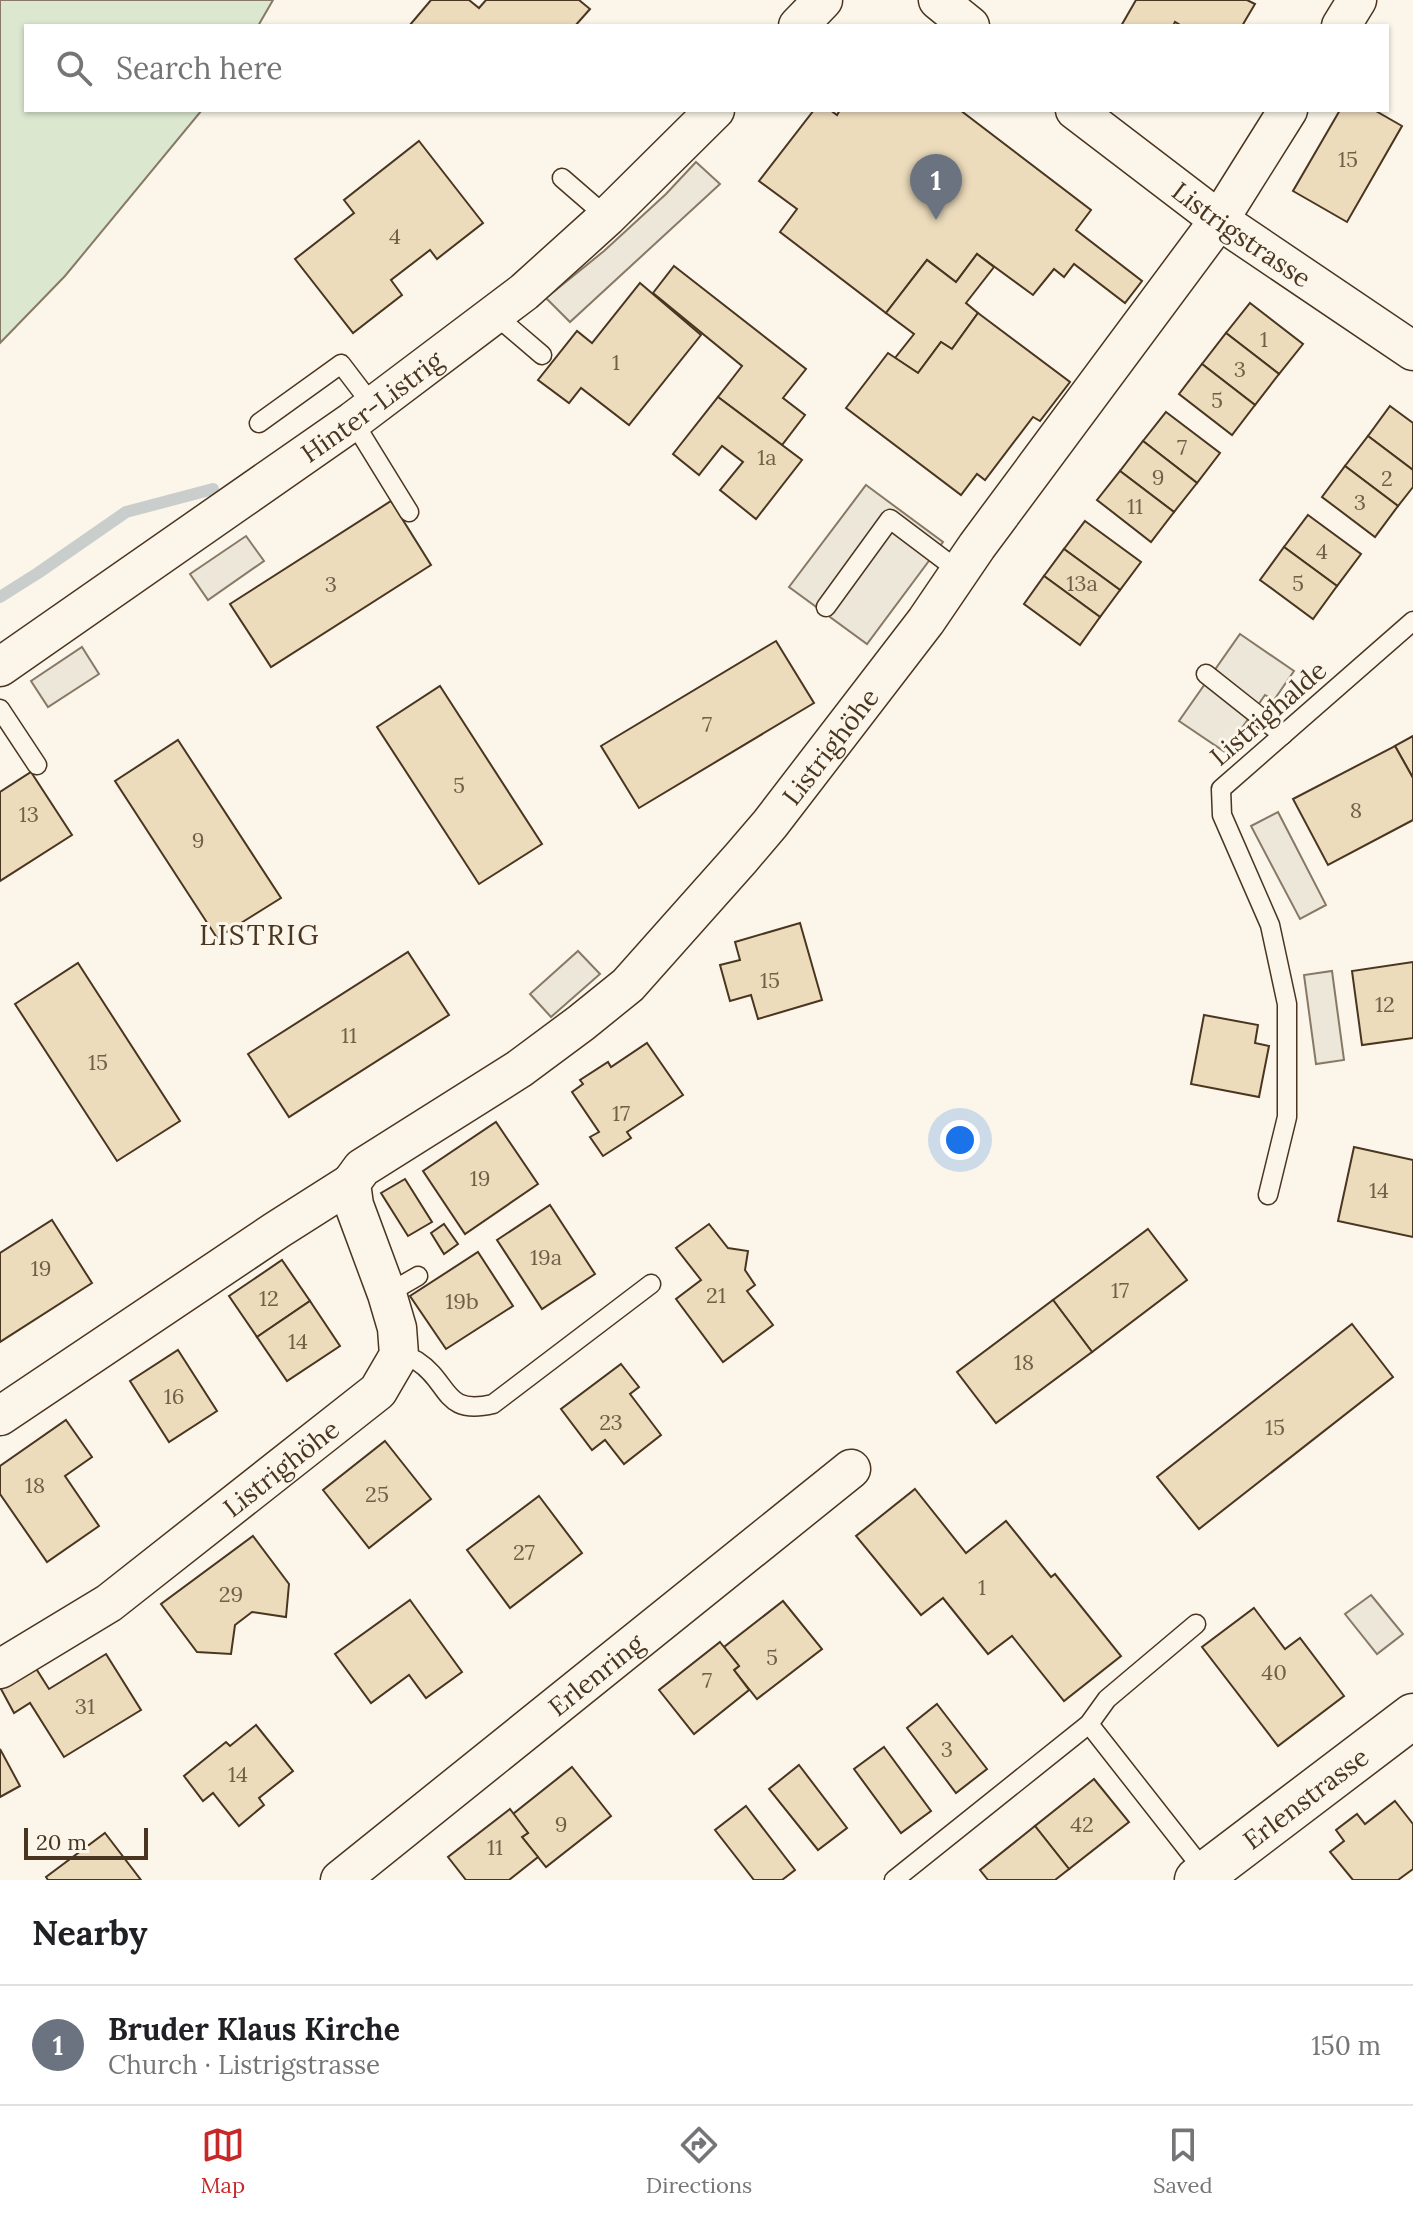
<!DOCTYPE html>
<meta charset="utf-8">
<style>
body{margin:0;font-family:Lora,serif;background:#f6f6f6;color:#202124}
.scale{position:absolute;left:24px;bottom:20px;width:124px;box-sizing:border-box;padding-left:8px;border:4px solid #4a3520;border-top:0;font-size:22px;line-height:28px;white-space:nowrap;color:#4a3520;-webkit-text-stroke:6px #fbf6e9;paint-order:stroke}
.you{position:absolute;left:960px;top:1140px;width:28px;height:28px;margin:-20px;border:6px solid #fff;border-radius:50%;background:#1a73e8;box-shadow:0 0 0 12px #1a73e833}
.badge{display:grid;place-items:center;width:52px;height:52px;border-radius:50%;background:#c62828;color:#fff;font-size:26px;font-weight:700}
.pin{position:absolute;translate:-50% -66px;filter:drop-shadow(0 2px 4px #0008)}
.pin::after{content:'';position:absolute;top:42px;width:28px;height:24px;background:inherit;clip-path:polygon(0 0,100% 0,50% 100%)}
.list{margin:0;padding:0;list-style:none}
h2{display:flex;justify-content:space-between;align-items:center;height:104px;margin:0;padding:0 32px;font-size:34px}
h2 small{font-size:26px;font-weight:400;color:#757577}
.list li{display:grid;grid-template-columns:52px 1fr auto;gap:24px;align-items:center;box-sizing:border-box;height:120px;padding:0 32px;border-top:2px solid #e0e0e0}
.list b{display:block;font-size:30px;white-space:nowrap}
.list p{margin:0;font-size:26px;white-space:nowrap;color:#757577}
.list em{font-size:26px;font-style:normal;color:#757577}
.icon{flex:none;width:44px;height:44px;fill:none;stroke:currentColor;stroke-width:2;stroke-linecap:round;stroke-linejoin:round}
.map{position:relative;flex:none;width:1413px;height:1880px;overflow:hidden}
.search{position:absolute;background:#fff;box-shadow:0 2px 6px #0004;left:24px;right:24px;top:24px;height:88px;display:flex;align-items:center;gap:20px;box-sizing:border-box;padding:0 28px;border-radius:0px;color:#757577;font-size:30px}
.sheet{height:224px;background:#fff}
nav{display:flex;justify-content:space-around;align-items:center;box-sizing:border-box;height:112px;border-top:2px solid #e0e0e0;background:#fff;font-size:22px;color:#757577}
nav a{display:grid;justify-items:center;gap:4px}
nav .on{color:#c62828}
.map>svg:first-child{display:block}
.green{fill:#dce7d0;stroke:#887966;stroke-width:2}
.parking{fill:#ede7d9;stroke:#887966;stroke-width:2}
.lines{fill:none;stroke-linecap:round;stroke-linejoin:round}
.stream{stroke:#c9cecd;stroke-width:12}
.building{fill:#ecdcbc;stroke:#4a3520;stroke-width:2}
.service-casing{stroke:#4a3520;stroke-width:21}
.minor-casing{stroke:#4a3520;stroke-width:41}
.tertiary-casing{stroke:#4a3520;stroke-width:47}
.service{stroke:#fbf6e9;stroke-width:18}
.minor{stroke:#fbf6e9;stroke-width:38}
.tertiary{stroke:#fbf6e9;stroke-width:44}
.labels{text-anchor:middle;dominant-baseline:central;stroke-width:6;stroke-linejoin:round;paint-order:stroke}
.number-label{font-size:22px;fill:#725f47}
.street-label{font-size:26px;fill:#4a3520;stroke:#fbf6e9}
.neighbourhood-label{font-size:28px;letter-spacing:2px;fill:#4a3520;stroke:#fbf6e9}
</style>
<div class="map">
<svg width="1413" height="1880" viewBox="0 0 1413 1880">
<rect width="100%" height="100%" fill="#fbf6e9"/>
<path class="green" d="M0 0H273L258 26H26V110H202L65 276 0 343Z"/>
<g class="parking">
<path d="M696 162 720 184 570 322 546 298 604 251 666 194Z"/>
<path d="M866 485 943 542 867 644 789 587Z"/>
<path d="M246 536 264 561 208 600 190 574Z"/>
<path d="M1240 634 1294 671 1274 700 1265 695 1225 752 1179 721Z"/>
<path d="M82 647 99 674 48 707 31 681Z"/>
<path d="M1278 812 1326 905 1300 919 1251 826Z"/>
<path d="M578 951 600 974 551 1017 530 994Z"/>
<path d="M1332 971 1344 1060 1316 1064 1304 975Z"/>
<path d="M1371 1595 1403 1634 1377 1654 1345 1614Z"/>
</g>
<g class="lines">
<path class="stream" d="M0 597 38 573 126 512 213 489"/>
</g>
<g class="building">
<path d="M431 0H469L479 8 486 0H579L590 9 575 26H409Z"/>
<path d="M1136 0H1247L1255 4 1242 26H1182L1175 22 1173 26H1121Z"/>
<path d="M814 110H830L837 115 840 110H960L1091 210 1076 230 1142 281 1125 303 1074 264 1064 277 1054 269 1033 295 977 254 956 282 927 260 886 313 780 232 797 209 759 181Z"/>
<path d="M1340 110H1374L1402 126 1347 222 1293 191Z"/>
<path d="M419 141 483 223 437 259 430 250 391 280 402 295 353 333 295 259 354 213 344 200Z"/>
<path d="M977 254 994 267 966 303 978 313 952 349 941 342 918 373 895 358 914 334 886 313 927 260 956 282Z"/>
<path d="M674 266 806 369 783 398 805 415 782 445 718 397 742 366 653 293Z"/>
<path d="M640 283 701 335 629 425 581 388 569 403 538 380 577 331 592 343Z"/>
<path d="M1250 303 1303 344 1279 374 1226 333Z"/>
<path d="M978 313 1070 382 1040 421 1033 417 985 480 977 474 961 495 846 408 888 353 918 373 941 342 952 349Z"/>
<path d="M1226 333 1279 374 1255 405 1202 364Z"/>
<path d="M1202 364 1255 405 1232 435 1179 394Z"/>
<path d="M718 397 802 460 756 519 720 490 743 462 722 446 699 475 673 454Z"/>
<path d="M1390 406 1413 423V470L1368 436Z"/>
<path d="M1166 412 1220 453 1197 483 1143 441Z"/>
<path d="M1368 436 1413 470V487L1398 506 1345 466Z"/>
<path d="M1143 441 1197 483 1174 512 1120 471Z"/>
<path d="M1345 466 1398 506 1375 537 1322 497Z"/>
<path d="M1120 471 1174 512 1151 542 1097 500Z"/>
<path d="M391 501 431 565 271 667 230 604Z"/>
<path d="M1308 515 1361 554 1337 586 1284 547Z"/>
<path d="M1085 521 1141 562 1120 590 1064 549Z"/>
<path d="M1284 547 1337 586 1313 619 1260 580Z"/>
<path d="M1064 549 1120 590 1100 617 1044 576Z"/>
<path d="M1044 576 1100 617 1080 645 1024 604Z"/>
<path d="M776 641 814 703 639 808 601 746Z"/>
<path d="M440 686 542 844 479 884 377 727Z"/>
<path d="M1413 736V778L1395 746Z"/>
<path d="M178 740 281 898 217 938 115 781Z"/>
<path d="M1395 746 1413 778V820L1328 865 1293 799Z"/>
<path d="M31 772 72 835 0 881V792Z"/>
<path d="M800 923 822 1000 758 1019 751 995 730 1001 720 965 740 960 735 942Z"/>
<path d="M408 952 449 1015 289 1117 248 1054Z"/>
<path d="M1413 962V1038L1362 1045 1352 971Z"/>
<path d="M78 963 180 1121 117 1161 15 1004Z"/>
<path d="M1204 1015 1258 1025 1255 1043 1269 1046 1259 1097 1191 1084Z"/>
<path d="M647 1043 683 1095 627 1132 631 1138 603 1156 590 1137 599 1132 572 1092 583 1084 580 1080 608 1062 611 1067Z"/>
<path d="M496 1122 538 1184 465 1234 423 1171Z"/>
<path d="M1354 1147 1413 1160V1237L1338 1221Z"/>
<path d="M405 1179 432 1222 408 1236 381 1193Z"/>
<path d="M550 1205 595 1274 542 1309 497 1240Z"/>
<path d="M52 1220 92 1283 0 1342V1253Z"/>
<path d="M444 1224 458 1244 444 1254 431 1233Z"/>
<path d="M709 1224 728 1248 748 1251 745 1270 755 1285 747 1291 773 1325 723 1362 676 1299 701 1280 676 1248Z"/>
<path d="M1148 1229 1187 1280 1092 1352 1053 1300Z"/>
<path d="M478 1252 513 1306 446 1349 410 1296Z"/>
<path d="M282 1260 310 1301 257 1337 229 1296Z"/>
<path d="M1053 1300 1092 1352 996 1423 957 1372Z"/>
<path d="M310 1301 340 1346 287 1381 257 1337Z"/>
<path d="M1352 1324 1393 1377 1199 1529 1157 1477Z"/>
<path d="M178 1350 217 1411 169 1442 130 1381Z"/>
<path d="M621 1364 639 1387 630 1394 661 1435 624 1464 605 1440 592 1450 561 1409Z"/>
<path d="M66 1420 92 1457 65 1476 99 1526 47 1562 0 1494V1466Z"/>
<path d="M385 1441 431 1499 369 1548 323 1490Z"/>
<path d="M915 1489 966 1553 1006 1521 1051 1577 1055 1574 1121 1656 1064 1701 1012 1636 988 1654 943 1598 921 1615 856 1536Z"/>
<path d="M539 1496 582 1553 510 1608 467 1550Z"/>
<path d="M253 1536 289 1584 286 1617 252 1612 235 1625 231 1654 197 1652 161 1604Z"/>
<path d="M410 1600 462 1672 426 1698 409 1675 371 1703 335 1654Z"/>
<path d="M783 1601 822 1649 757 1699 734 1670 739 1666 724 1647Z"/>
<path d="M1254 1608 1285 1649 1300 1638 1344 1696 1278 1746 1202 1647Z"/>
<path d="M720 1642 739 1666 734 1670 749 1690 694 1734 659 1690Z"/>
<path d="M106 1654 141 1710 64 1757 30 1703 14 1713 1 1689 35 1667 49 1689Z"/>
<path d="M937 1704 987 1769 956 1793 907 1728Z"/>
<path d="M256 1725 293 1771 259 1798 264 1805 239 1826 213 1793 203 1801 184 1776 226 1742 230 1746Z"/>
<path d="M884 1747 931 1811 901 1833 854 1769Z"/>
<path d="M0 1749 20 1786 0 1797Z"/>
<path d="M799 1765 847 1828 818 1850 769 1789Z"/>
<path d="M572 1767 611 1816 546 1867 522 1837 528 1833 513 1814Z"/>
<path d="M1094 1779 1129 1822 1069 1869 1035 1826Z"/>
<path d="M1395 1801 1413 1824V1869L1398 1880H1353L1330 1852 1344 1841 1336 1830 1357 1814 1365 1824Z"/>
<path d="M746 1806 795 1870 782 1880H754L715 1830Z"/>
<path d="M510 1809 528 1833 522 1837 538 1857 509 1880H466L448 1857Z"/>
<path d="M1035 1826 1069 1869 1055 1880H988L980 1870Z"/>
<path d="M105 1833 141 1880H48L46 1877Z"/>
</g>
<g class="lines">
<defs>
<g id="service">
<path d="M562 178 607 217"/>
<path d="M494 314 542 355"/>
<path d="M353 421 409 512"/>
<path d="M259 423 341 364 373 406"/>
<path d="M826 607 890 519 959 571"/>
<path d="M1206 674 1283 735"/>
<path d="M0 709 37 765"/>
<path d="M1268 1195 1287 1117V1004L1270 925 1222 815 1221 789 1413 621"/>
<path d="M387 1294 418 1276"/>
<path d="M399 1355C404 1357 412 1358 417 1361 451 1383 442 1416 493 1404L651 1284"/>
<path d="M1089 1724 1206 1873"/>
<path d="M894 1880 1089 1724 1107 1699 1196 1624"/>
</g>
<g id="minor">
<path d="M938 0 970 26"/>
<path d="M798 26 823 0"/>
<path d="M1341 26 1357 0"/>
<path id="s1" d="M1075 110 1219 220 1413 351"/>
<path id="s2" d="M0 667 353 421 524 292 607 217 715 110"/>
<path d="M0 1416 277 1230 351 1183"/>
<path id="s3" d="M0 1669 109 1603 378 1391 399 1355 397 1328 387 1294 354 1205 351 1183 362 1168 519 1069 581 1023 628 985 741 858 770 824 926 621 977 546 1219 220 1288 110"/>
<path id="s4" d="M340 1880 851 1469"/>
</g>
<g id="tertiary">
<path id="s5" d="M1197 1880 1413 1716"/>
</g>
</defs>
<use href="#service" class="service-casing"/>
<use href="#minor" class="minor-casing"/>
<use href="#tertiary" class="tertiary-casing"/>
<use href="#service" class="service"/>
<use href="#minor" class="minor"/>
<use href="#tertiary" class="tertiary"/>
</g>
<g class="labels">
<g class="number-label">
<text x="1348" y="159">15</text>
<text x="395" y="236">4</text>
<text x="1264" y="339">1</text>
<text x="616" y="362">1</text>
<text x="1240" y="369">3</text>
<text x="1217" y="400">5</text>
<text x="1182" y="447">7</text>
<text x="767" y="457">1a</text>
<text x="1158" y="477">9</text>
<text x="1387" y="478">2</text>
<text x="1360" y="502">3</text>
<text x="1135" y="506">11</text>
<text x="1322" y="551">4</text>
<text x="1082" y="583">13a</text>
<text x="1298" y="583">5</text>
<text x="331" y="584">3</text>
<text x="707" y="724">7</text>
<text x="459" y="785">5</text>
<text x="1356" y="810">8</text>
<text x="29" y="814">13</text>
<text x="198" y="840">9</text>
<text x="770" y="980">15</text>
<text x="1385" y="1004">12</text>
<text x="349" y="1035">11</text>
<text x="98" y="1062">15</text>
<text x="621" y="1113">17</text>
<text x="480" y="1178">19</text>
<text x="1379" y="1190">14</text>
<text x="546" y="1257">19a</text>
<text x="41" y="1268">19</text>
<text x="1120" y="1290">17</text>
<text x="716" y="1295">21</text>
<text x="269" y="1298">12</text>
<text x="462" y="1301">19b</text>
<text x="298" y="1341">14</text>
<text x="1024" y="1362">18</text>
<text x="174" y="1396">16</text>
<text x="611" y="1422">23</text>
<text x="1275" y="1427">15</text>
<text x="35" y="1485">18</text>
<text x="377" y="1494">25</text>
<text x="524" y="1552">27</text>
<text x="982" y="1587">1</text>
<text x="231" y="1594">29</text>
<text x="772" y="1657">5</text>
<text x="1274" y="1672">40</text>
<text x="707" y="1680">7</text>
<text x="85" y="1706">31</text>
<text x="947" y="1749">3</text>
<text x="238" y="1774">14</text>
<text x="561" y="1824">9</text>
<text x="1082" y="1824">42</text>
<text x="495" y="1847">11</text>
</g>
<g class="street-label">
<text stroke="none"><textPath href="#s1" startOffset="208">Listrigstrasse</textPath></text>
<text stroke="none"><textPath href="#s2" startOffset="454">Hinter-Listrig</textPath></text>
<text transform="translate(1268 713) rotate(-41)">Listrighalde</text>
<text stroke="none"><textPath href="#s3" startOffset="1346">Listrighöhe</textPath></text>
<text stroke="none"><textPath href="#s3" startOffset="346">Listrighöhe</textPath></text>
<text stroke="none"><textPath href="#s4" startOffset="328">Erlenring</textPath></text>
<text stroke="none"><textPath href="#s5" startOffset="136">Erlenstrasse</textPath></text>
</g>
<g class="neighbourhood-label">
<text x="260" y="935">LISTRIG</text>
</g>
</g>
</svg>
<div class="scale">20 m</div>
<div class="you"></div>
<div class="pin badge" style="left:936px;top:220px;background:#6b7280">1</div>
<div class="search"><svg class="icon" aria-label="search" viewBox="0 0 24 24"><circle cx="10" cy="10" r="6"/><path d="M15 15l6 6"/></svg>Search here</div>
</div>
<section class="sheet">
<h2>Nearby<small></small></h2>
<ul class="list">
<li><span class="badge" style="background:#6b7280">1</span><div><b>Bruder Klaus Kirche</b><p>Church · Listrigstrasse</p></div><em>150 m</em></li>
</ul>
</section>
<nav>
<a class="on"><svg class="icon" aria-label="map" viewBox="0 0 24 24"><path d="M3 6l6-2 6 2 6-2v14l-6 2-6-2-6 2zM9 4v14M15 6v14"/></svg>Map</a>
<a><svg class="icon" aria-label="directions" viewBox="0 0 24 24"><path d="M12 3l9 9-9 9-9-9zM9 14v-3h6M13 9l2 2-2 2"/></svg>Directions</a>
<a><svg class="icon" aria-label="saved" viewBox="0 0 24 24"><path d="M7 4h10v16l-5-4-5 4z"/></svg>Saved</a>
</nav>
